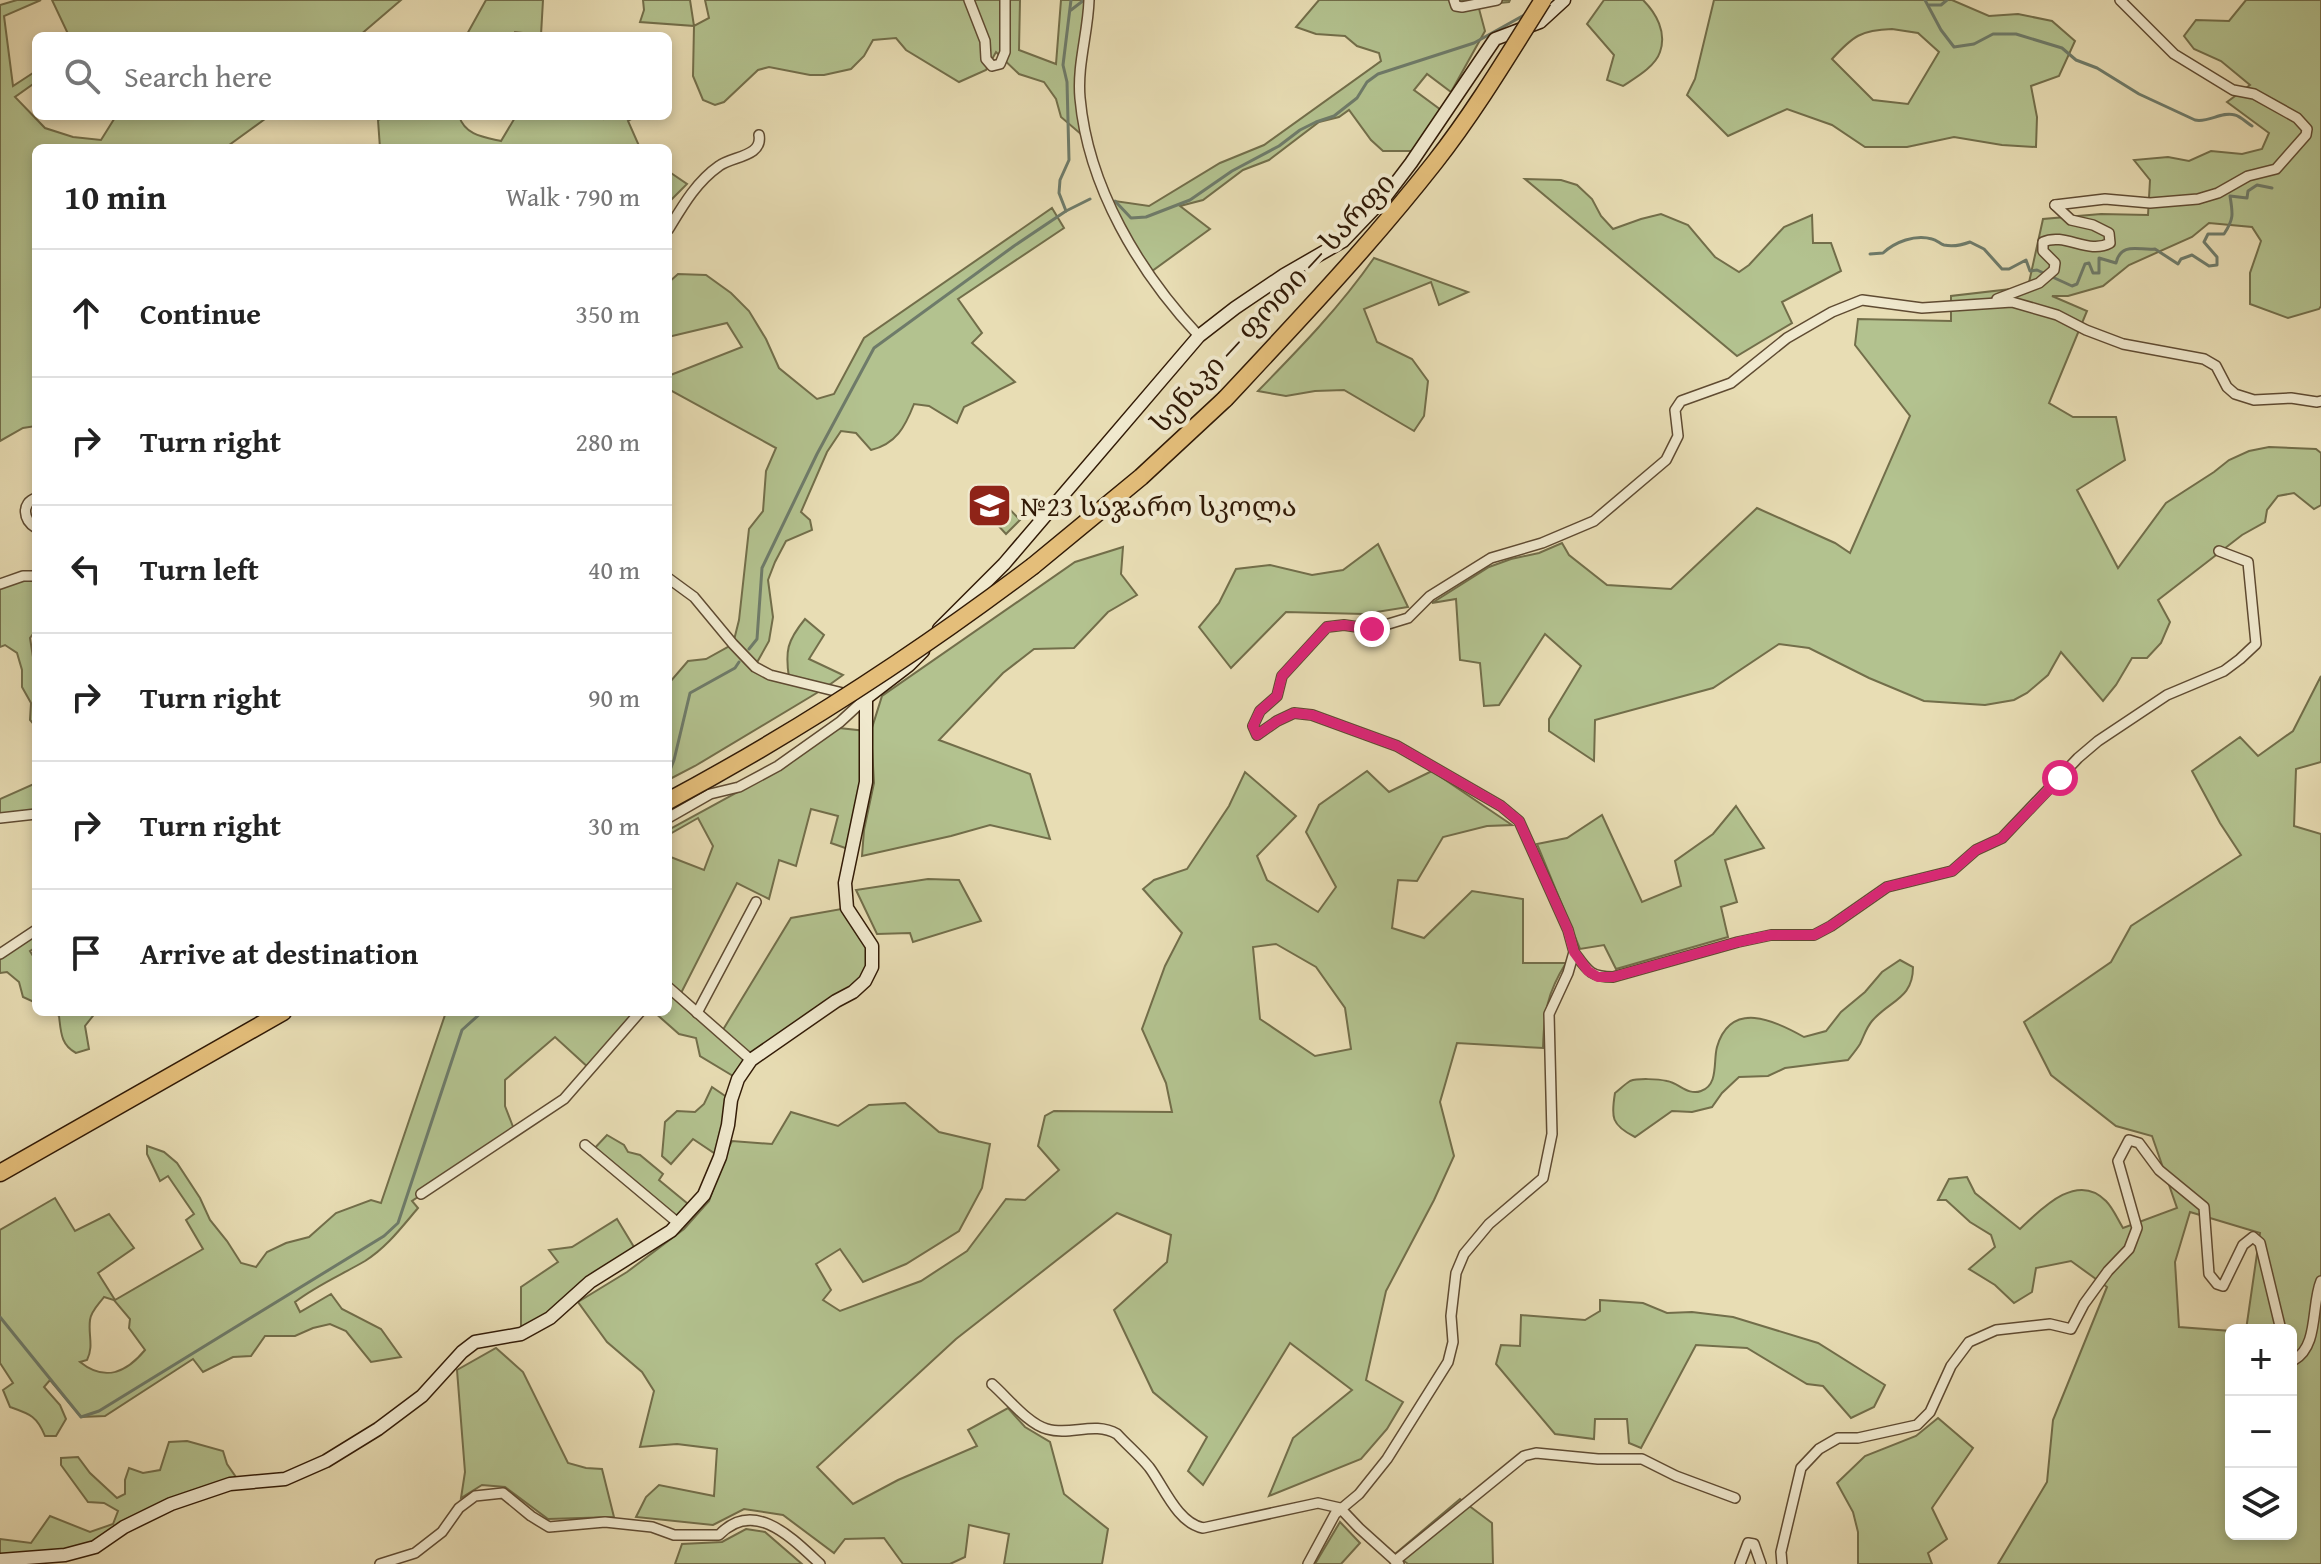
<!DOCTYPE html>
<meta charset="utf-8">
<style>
body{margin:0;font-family:"Gentium Book Plus","Noto Serif Georgian",serif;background:#f2f2f2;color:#222}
.controls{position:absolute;right:24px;bottom:24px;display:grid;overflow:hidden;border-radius:12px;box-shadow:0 4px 12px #0003}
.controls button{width:72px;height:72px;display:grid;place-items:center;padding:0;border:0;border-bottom:2px solid #e0e0e0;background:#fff;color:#222;font:40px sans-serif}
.stop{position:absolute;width:24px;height:24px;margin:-18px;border:6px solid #db2777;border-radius:50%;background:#fff}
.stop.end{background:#db2777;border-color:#fff;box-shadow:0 2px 8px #0008}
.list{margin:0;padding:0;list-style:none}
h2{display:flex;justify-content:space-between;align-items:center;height:104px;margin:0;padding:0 32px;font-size:34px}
h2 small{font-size:26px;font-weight:400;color:#767676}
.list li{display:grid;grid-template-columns:52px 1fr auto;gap:24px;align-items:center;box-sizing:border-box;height:128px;padding:0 32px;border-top:2px solid #e0e0e0}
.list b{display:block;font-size:30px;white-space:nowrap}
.list em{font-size:26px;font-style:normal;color:#767676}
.icon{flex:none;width:44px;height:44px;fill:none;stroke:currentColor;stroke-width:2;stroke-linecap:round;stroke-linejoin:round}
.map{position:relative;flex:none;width:2321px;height:1564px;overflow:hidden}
.search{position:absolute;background:#fff;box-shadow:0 4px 12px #0003;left:32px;top:32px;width:640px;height:88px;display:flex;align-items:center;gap:20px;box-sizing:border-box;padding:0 28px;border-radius:12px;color:#767676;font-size:30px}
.panel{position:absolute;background:#fff;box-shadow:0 4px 12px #0003;left:32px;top:144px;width:640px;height:872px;border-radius:12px}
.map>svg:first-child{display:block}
.green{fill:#b3c28f;stroke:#726e4a;stroke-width:2;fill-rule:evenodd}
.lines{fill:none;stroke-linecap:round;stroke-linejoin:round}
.stream{stroke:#6e7b6a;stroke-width:3}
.street-casing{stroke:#5f4b32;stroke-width:12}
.secondary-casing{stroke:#311a06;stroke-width:15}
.highway-casing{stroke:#311a06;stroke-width:19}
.street{stroke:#f0e9ce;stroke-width:9}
.secondary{stroke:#f0e9ce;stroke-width:12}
.highway{stroke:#e4be7a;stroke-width:16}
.highway-bridge-casing{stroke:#311a06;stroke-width:19;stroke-linecap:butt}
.highway-bridge{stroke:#e4be7a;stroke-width:16}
.route{stroke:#db2777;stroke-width:10}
.labels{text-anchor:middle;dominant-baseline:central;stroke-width:8;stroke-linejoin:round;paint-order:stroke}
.street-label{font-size:28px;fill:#311a06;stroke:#f0e9ce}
.poi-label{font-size:28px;fill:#311a06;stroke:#f0e9ce;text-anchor:start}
</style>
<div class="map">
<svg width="2321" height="1564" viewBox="0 0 2321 1564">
<rect width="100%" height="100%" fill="#e8ddb4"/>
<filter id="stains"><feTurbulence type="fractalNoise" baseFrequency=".0025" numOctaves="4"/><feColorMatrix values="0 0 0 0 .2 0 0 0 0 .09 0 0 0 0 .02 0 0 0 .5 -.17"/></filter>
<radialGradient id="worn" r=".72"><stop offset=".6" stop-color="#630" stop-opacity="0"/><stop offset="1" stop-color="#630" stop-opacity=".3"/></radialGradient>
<g class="green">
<path d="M17 0H41L4 16 13 86 36 71V82L15 97 45 128 73 137 101 140 116 116H269L225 148H36V426L23 428 0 441V5Z"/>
<path d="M52 0H401L359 36H69Z"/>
<path d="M486 0H543L541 35 515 32 514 36H466Z"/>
<path d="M643 0H690L694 26 709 18 705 0H1020L1019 50 1056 64 1061 0H1085L1078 61 1082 135 1061 117 1056 99 1044 82 1019 74 996 52 986 70 959 82 906 50 896 38 873 40 864 56 851 69 824 75H810L769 67 758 70 724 102 715 105 703 100 693 76 694 26 640 22 644 10Z"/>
<path d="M1319 0H1510L1509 2 1478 5 1485 31 1451 92 1427 74 1414 90 1441 110 1413 151H1383L1371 140 1349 110 1339 117 1319 122 1269 160 1243 170 1203 200 1180 206 1210 229 1148 274 1111 211 1115 201 1149 206 1220 163 1264 145 1381 61 1379 53 1357 46 1345 36 1316 34 1296 27Z"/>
<path d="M1604 0H1643C1656 13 1667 32 1660 52 1655 67 1635 78 1623 86L1607 80 1614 55 1587 24Z"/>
<path d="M1714 0H1952L1989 16 2018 14 2052 21 2075 41 2059 76 2031 86 2037 117 2036 147 2002 145 1954 137 1907 147H1865L1832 125 1787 109 1728 136 1687 95 1695 79ZM1892 29 1918 33 1939 52 1908 104 1873 100 1832 59C1853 36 1861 30 1892 29Z"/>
<path d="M2246 0H2321V306L2319 309 2288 318 2250 304V273L2261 241 2252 227 2209 223 2192 237 2129 265 2103 286 2068 296H2052L2087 311 2049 403 2073 417H2116L2125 460 2077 490 2118 568 2166 503 2214 472 2229 460 2249 451 2269 447 2316 449 2321 453V505L2314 509 2294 493 2278 496 2267 510 2265 522 2242 535 2158 600 2170 622 2161 643 2147 658H2132L2116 685 2103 701 2061 652 2048 675 2027 693 2014 700 1985 705 1924 701 1869 678 1809 648 1779 644 1713 688 1595 720 1594 761 1549 731V719L1581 666 1545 634 1499 705 1484 706 1480 663 1460 660 1456 599 1432 603 1489 567 1511 559 1539 553 1562 543 1569 555 1607 585 1671 589 1757 508 1835 543 1850 553 1910 416 1855 345 1858 319 1951 321V296L2028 287 2043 219 2101 214 2148 215 2150 180 2134 160 2168 157 2189 161 2211 151 2242 154 2262 149 2269 133 2227 102 2250 85 2221 61 2194 49 2184 36 2196 20 2229 21Z"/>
<path d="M387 116H459C465 135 483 137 501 141L516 116H596L603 119 604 116H637L628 121 640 148H380L378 120Z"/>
<path d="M668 171 687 184 668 203Z"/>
<path d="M1525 179 1561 180 1577 185 1592 199 1601 216 1613 229 1641 219 1661 214 1688 225 1715 257 1739 272 1749 265 1784 227 1812 215 1813 243H1831L1841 271 1782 302 1792 323 1737 356Z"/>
<path d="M1052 208 1064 228 958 299 982 333 972 343 1015 382 964 407 957 423 929 406 914 404C905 427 896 444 871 450L856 433 841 431 827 452 801 512 810 520 812 530 786 541 775 562 768 580 773 617 769 641 755 666 789 678C785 651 787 641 805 619L824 635 809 659 843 675 825 688 695 766 668 780V681L670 682 688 661 706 659 733 644 739 620 749 529 763 511 766 471 776 448 668 389V376L742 347 727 323 668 337V283L678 274 706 275 731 293 749 311 766 339 779 368 817 399 834 394 864 338Z"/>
<path d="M1374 258 1468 292 1439 305 1431 282 1364 309 1377 342 1412 359 1428 381 1424 416 1414 431 1344 390 1315 391 1286 396 1258 391C1300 348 1340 307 1374 258Z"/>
<path d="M996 495 1020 520 1006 534 982 508Z"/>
<path d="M1378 544 1408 607 1364 614 1286 612 1231 668 1199 627 1219 603 1236 569 1270 565 1312 575 1343 570Z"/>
<path d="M1123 547 1121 574 1137 595 1108 612 1074 648 1034 649 1003 673 939 740 1030 774 1050 839 990 825 951 836 862 856 864 830 874 783 871 731 882 696 1075 562Z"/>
<path d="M36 576V630L30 638 36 676V727L30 720 31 703 22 687V670L17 653 5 645 0 647V584Z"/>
<path d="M2321 676V762L2296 769 2294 826 2321 834V1564H1998L2047 1482 2053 1420 2107 1287 2071 1261 2036 1268 2032 1292 2014 1303 1995 1285 1969 1269 1995 1247 1991 1235 1970 1222 1946 1200H1938L1949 1179 1967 1177 1975 1193 2020 1229C2041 1209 2077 1171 2106 1201 2113 1208 2118 1220 2123 1228L2177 1208 2152 1136 2116 1126 2051 1075 2024 1022 2111 962 2131 926 2241 855 2220 823 2192 771 2240 737 2258 756 2293 731ZM2190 1212 2260 1233 2246 1330H2291V1534H2231V1331L2179 1327 2175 1262Z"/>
<path d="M839 728 866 731V782L851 850 831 843 838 816 811 809 796 866 779 860 769 899 737 883 679 997 721 1033 791 918 847 908 872 946 865 981 751 1060 738 1079 700 1056 696 1038 679 1034 654 1012H668V856L704 870 713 846 698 818 668 835V830L778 770Z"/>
<path d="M1367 771 1389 792 1432 771 1512 825 1487 826 1443 837 1417 881 1398 880 1392 928 1424 938 1472 891 1523 899V963H1566C1547 993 1544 1013 1543 1048L1457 1043 1440 1102 1454 1156 1434 1200 1386 1291 1366 1380 1403 1402 1387 1429 1361 1459 1269 1496 1293 1438 1352 1390 1290 1343 1203 1485 1188 1471 1207 1437 1153 1392 1114 1310 1167 1262 1171 1235 1117 1213 956 1339 817 1467 853 1504 898 1480 977 1446 968 1430 1008 1408 1025 1427 1050 1442 1064 1494 1108 1529 1102 1564H1004L1009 1534 969 1525 965 1557 950 1564H903L884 1538 845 1539 834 1553 783 1515 744 1509 713 1525 636 1517 646 1497 659 1485 714 1496 717 1449 677 1444 640 1447 654 1391 642 1372 607 1342 578 1302 627 1272 684 1229 709 1201 724 1157 732 1141 772 1144 791 1112 838 1126 869 1105 905 1103 939 1132 990 1144 982 1188 959 1231 906 1264 863 1282 840 1249 816 1264 831 1290 823 1300 840 1311 921 1281 967 1251 1006 1199 1025 1200 1059 1170 1038 1146 1045 1116 1054 1111 1172 1112 1166 1083 1142 1029 1165 966 1182 933 1143 889 1154 880 1187 869 1229 806 1245 772 1296 816 1257 856 1267 880 1318 912 1336 887 1306 832 1319 805ZM1276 944 1316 967 1345 1008 1351 1049 1315 1056 1260 1019 1253 947Z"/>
<path d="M36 783V814L0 818V799Z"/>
<path d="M1736 806 1764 848 1725 860 1737 902 1721 907 1728 937 1616 969 1604 945 1580 949 1537 844 1567 838 1602 815 1642 902 1681 886 1675 861 1713 834Z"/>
<path d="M928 879 959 880 981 921 913 942 910 933 877 934 856 890Z"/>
<path d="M36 932V947L30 951 36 961V1003L23 997 19 982 7 972 0 973V956Z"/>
<path d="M1900 960 1913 967C1913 999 1890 1000 1872 1021 1866 1028 1864 1036 1860 1044 1857 1049 1852 1055 1848 1060L1785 1068 1768 1076 1739 1077 1722 1093 1712 1107 1692 1112 1672 1111 1635 1137C1611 1125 1611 1117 1615 1093 1619 1090 1625 1084 1630 1081 1638 1078 1658 1079 1667 1081 1679 1083 1688 1096 1701 1091 1719 1085 1713 1061 1717 1047 1731 1000 1774 1020 1804 1037L1826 1031 1841 1012 1865 992 1882 972Z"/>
<path d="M52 1012H96L85 1026 89 1049 76 1053C61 1045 61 1033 59 1016Z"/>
<path d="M446 1012H640L590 1069 555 1037 505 1080V1106L515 1132 412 1201 418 1208C401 1228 387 1247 365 1261 341 1275 317 1285 295 1302L300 1312 331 1294 342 1309 381 1329 401 1357 371 1362 346 1331 330 1324 313 1328 295 1336H265L251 1356 233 1357 203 1372 193 1359 105 1416 81 1417 50 1380 44 1387 60 1405 66 1419 56 1436H45C37 1416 30 1414 10 1407L3 1390 13 1383 0 1363V1230L55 1198 75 1231 109 1214 134 1248 98 1273 115 1300 203 1249 186 1220 194 1214 168 1176 160 1181 147 1154V1146L164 1152 177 1163 200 1198 210 1220 227 1241 241 1263 256 1267 267 1252 286 1243 309 1237 336 1213 371 1200 381 1203ZM104 1297 114 1300 130 1319 129 1328 145 1350C126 1373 105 1382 80 1362L87 1360C94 1346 88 1335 90 1320 91 1311 99 1304 104 1297Z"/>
<path d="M712 1087 731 1100 720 1157 693 1139 671 1164 662 1156 665 1122 677 1111 695 1112 704 1104Z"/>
<path d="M607 1135 624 1145 628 1152 640 1155 663 1174 659 1180 693 1208 678 1223 592 1151Z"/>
<path d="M617 1219 637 1252 521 1334V1287L558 1262 549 1250 572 1247Z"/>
<path d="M1600 1300 1643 1303 1667 1313 1692 1312 1733 1317 1818 1343 1885 1385 1874 1407 1851 1418 1823 1386 1807 1384 1747 1348 1696 1345 1641 1448 1629 1443 1627 1419H1595L1594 1439 1555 1434 1496 1364 1501 1345 1520 1346 1521 1315 1585 1320 1600 1311Z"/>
<path d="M496 1348 523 1372 568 1463 586 1468 602 1469 614 1517 548 1519 505 1487 482 1485 461 1498 465 1472 457 1370Z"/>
<path d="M1938 1418 1973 1448 1932 1508 1947 1539 1928 1553 1932 1564H1858V1532L1853 1512 1837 1483 1865 1456 1916 1436Z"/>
<path d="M187 1441 223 1451 227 1464 240 1483 171 1504 95 1547 0 1560V1539L31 1543 50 1516 90 1532 113 1524 118 1511 104 1503 88 1502 61 1465V1458L78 1457 90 1473 117 1498 125 1494V1480L129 1468 143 1473 160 1470 169 1442Z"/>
<path d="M1460 1499 1492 1523 1493 1564H1408L1395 1554Z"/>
<path d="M1340 1522 1360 1543 1341 1564H1315Z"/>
<path d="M746 1529 765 1532 802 1564H675L682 1544 722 1542Z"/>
</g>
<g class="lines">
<g class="stream">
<path d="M1925 0 1941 30 1954 47 1974 44 1993 34H2016L2062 48 2076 60 2097 68 2139 94 2195 120C2209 123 2221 111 2235 115 2240 116 2247 123 2252 126"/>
<path d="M1929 5H1941L1947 0"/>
<path d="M1071 10 1084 0"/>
<path d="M1115 201 1131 218 1146 217 1190 200 1232 171 1279 146 1300 130 1316 122 1334 116 1357 98 1367 82 1378 74 1474 43 1526 14"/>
<path d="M1066 211 1059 193 1060 180 1069 160 1067 82 1063 65 1071 0"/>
<path d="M1870 254 1883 253C1895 242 1915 234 1932 239 1937 240 1940 244 1944 245 1953 247 1962 245 1970 242L1984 249 2002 269H2009L2026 260 2030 271 2037 270 2072 286 2077 284 2085 264 2089 263 2093 273H2099V258L2116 263C2121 241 2140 251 2155 249L2178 264 2181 259 2192 255 2209 266 2217 265V257L2204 242 2208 234H2224C2234 219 2233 214 2230 196L2247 198 2248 191 2257 185 2272 188"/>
<path d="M749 649 757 639 762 568 817 454 874 348 1014 246 1066 211 1090 199"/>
<path d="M668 775 674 760 690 693 735 668 739 662"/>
<path d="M0 1317 81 1417 99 1411 384 1236 398 1223 462 1030 482 1012"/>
</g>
<defs>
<g id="street">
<path d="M969 0 985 41 986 59 992 66 1000 64 1005 52V0"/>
<path d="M1089 0C1088 33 1077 65 1080 98 1088 187 1139 272 1199 336"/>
<path d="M1454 0 1456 6 1462 7 1497 0"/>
<path d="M2055 205 2105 199 2150 203 2198 199 2218 193 2248 176 2276 169 2306 135 2307 129 2297 118 2254 94 2233 90 2174 54 2120 0"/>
<path d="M668 230C682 207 696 182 719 166 732 156 763 157 759 135"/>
<path d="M1997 299 2039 283 2054 270 2055 263 2043 251V242C2065 232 2088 255 2110 243L2109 233 2093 225 2071 220 2055 205"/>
<path d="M36 498C21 503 23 520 36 528"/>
<path d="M668 578 694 597 733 644 755 667 770 675 847 694"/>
<path d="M0 584 23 576H36"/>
<path d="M0 818 36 814"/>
<path d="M668 818 710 794 739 787 778 766 840 722 866 698"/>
<path d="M1574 952C1587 970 1590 977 1613 977L1738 942 1771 935H1814L1831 926 1887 887 1952 871 1976 850 2002 838 2078 758 2098 741 2167 695 2224 671 2240 659 2256 644 2248 562 2219 551"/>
<path d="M0 954 36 930"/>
<path d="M668 987 751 1060"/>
<path d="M697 1013 756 902"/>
<path d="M585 1145 678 1223"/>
<path d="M421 1194 564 1099 640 1012"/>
<path d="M2291 1355 2294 1360C2319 1346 2311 1305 2321 1281"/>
<path d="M992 1384C1008 1398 1028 1424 1047 1429 1071 1436 1094 1421 1117 1434 1127 1445 1139 1455 1149 1467 1163 1485 1177 1523 1203 1528L1318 1503 1340 1508 1359 1528 1399 1564"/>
<path d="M1395 1561 1524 1456 1536 1453 1598 1459H1642L1676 1476 1735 1498"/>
<path d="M380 1564 415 1553 442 1532 459 1508 475 1496 503 1493 531 1516 549 1527 605 1522 652 1527 674 1535H719C754 1498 792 1538 820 1564"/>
<path d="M1308 1564 1335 1514 1359 1494 1387 1459 1448 1362 1453 1342 1451 1316 1456 1273 1464 1254 1489 1224 1543 1178 1552 1134 1549 1014 1568 973 1574 952 1568 930 1519 821 1501 806 1397 746 1312 715 1294 713 1277 721 1257 735 1253 726 1260 711 1277 696 1282 676 1327 627 1344 625 1372 629 1408 618 1430 596 1491 558 1542 543 1594 521 1666 460 1678 436 1675 410 1681 401 1731 383 1787 338 1832 312 1862 300 1922 308 2012 302 2057 315 2086 330 2123 344 2204 359 2216 366 2227 387 2235 394 2254 400 2291 398 2317 402 2321 401"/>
<path d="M1740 1564 1748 1543 1754 1544 1761 1564"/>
<path d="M1782 1564 1781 1552 1801 1468 1819 1449 1838 1438H1858L1917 1425 1930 1412 1951 1366 1969 1342 1996 1330 2050 1324 2071 1329 2084 1304 2108 1271 2129 1249 2137 1228 2118 1161 2129 1140 2139 1143 2159 1170 2204 1207 2209 1274 2217 1284 2223 1286 2243 1245 2253 1237 2260 1243 2281 1330"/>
</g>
<g id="secondary">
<path d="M939 629 1004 564 1199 336 1235 308 1284 275 1343 241 1386 196 1411 163 1495 39 1540 22 1564 0"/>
<path d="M0 1560 65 1555 95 1547 124 1527 171 1504 230 1484 285 1479 326 1461 378 1429 422 1396 462 1352 475 1342 521 1334 550 1318 590 1282 671 1231 704 1195 720 1157 728 1125 731 1100 738 1079 751 1060 836 1001 853 992 865 981 872 967V946L847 908 845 883 866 782V698L909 665 923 651"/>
</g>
<g id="highway">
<path d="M1033 566 1141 477 1225 399"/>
<path d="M0 1173 283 1012"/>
</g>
</defs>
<use href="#street" class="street-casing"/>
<use href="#secondary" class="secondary-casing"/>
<use href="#highway" class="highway-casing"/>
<use href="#street" class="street"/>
<use href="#secondary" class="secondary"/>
<use href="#highway" class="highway"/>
<defs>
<g id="highway-bridge">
<path d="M1225 399C1297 322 1370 245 1435 162 1475 111 1509 54 1543 0"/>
<path d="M668 801C795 733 918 653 1033 566"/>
</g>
</defs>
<use href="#highway-bridge" class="highway-bridge-casing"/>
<use href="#highway-bridge" class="highway-bridge"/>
</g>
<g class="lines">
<path class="route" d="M1372 629 1344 625 1327 627 1282 676 1277 696 1260 711 1253 726 1257 735 1277 721 1294 713 1312 715 1397 746 1501 806 1519 821 1568 930 1574 952 1588 971 1598 977H1613L1738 942 1771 935H1814L1831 926 1887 887 1952 871 1976 850 2002 838 2060 778"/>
</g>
<defs>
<symbol id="school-square" viewBox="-11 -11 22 22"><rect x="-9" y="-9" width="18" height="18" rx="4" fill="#8f2418" stroke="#f0e9ce"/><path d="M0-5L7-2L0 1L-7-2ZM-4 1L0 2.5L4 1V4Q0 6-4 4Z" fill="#fff"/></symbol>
</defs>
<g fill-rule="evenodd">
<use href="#school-square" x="964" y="480" width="51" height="51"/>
</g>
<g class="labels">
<g class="street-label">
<text transform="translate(1272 302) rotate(-47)">სენაკი — ფოთი — სარფი</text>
</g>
<g class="poi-label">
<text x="1020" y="505">№23 საჯარო სკოლა</text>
</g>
</g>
<rect width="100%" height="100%" filter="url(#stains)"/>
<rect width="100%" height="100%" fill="url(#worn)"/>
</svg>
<div class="controls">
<button>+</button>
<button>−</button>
<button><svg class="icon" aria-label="layers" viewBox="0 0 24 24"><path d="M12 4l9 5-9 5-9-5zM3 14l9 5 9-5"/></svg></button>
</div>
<div class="stop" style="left:2060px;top:778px"></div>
<div class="stop end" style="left:1372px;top:629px"></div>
<div class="search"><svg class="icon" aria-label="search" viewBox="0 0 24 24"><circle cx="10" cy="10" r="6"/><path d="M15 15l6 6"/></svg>Search here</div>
<section class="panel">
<h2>10 min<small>Walk · 790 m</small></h2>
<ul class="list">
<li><svg class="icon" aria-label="ahead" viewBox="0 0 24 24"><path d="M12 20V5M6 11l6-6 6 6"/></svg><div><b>Continue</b></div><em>350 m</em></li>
<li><svg class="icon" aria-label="right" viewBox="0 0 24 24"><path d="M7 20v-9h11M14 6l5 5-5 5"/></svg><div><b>Turn right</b></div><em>280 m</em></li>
<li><svg class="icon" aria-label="left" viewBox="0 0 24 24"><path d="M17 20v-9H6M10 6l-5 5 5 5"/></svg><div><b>Turn left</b></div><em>40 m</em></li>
<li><svg class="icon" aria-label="right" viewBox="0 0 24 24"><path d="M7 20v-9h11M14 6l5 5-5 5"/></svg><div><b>Turn right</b></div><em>90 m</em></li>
<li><svg class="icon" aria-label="right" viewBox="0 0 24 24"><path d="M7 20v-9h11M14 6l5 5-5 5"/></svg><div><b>Turn right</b></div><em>30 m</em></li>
<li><svg class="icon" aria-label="arrive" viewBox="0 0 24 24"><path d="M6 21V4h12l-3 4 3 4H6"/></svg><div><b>Arrive at destination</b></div></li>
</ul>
</section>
</div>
